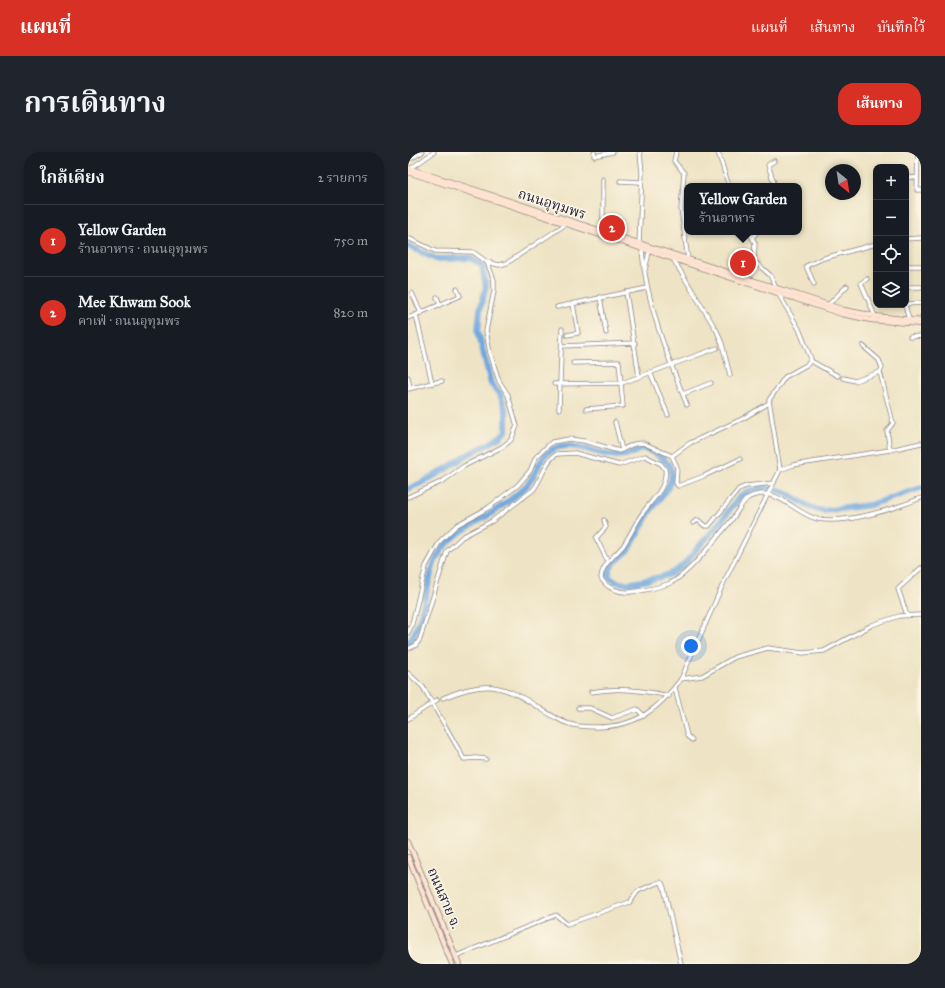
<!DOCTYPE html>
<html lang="th">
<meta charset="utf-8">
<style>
body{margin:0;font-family:"IM FELL Great Primer","Noto Serif Thai",serif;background:#20242c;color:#f1f3f6}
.controls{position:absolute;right:12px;top:12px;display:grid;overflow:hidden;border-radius:8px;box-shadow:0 2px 6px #0003}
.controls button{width:36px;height:36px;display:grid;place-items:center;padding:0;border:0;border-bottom:1px solid #363941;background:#171b24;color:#f1f3f6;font:20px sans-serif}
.compass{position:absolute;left:417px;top:12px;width:36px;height:36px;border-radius:50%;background:#171b24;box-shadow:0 2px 6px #0003;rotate:150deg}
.you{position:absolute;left:283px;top:494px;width:14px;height:14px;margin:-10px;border:3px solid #fff;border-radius:50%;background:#1a73e8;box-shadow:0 0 0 6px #1a73e833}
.badge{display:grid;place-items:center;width:26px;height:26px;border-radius:50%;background:#d93025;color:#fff;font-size:13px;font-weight:700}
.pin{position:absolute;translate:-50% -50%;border:2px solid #fff;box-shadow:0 1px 4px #0006}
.popup{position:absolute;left:276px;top:31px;width:118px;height:52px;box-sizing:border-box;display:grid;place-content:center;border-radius:8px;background:#171b24;filter:drop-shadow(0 1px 3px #0005);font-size:13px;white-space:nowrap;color:#9ea1a6}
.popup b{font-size:15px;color:#f1f3f6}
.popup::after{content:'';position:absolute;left:50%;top:100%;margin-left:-8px;border:8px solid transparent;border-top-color:#171b24}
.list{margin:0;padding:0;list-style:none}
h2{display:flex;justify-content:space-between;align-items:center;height:52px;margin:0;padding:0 16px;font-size:17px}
h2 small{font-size:13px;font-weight:400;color:#9ea1a6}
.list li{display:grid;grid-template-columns:26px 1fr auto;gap:12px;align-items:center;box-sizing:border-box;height:72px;padding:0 16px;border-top:1px solid #363941}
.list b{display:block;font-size:15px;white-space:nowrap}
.list p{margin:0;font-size:13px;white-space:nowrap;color:#9ea1a6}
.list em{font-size:13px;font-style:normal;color:#9ea1a6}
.icon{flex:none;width:22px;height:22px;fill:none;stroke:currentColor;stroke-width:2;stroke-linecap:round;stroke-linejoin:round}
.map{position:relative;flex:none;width:513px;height:812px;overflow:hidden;border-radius:16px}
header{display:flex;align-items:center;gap:24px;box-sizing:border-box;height:56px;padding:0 20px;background:#d93025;color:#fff}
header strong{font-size:19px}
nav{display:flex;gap:22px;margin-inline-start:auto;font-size:14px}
.intro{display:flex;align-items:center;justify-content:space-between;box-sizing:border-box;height:96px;padding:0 24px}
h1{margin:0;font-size:28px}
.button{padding:10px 18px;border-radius:16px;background:#d93025;color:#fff;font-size:14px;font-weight:700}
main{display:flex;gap:24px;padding:0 24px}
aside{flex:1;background:#171b24;border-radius:16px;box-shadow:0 2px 6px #0003}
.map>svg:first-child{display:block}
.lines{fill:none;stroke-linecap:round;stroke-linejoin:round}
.river{stroke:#71a8df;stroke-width:6}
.street-tunnel{stroke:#c5bca9;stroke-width:3.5;stroke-dasharray:3.5 2;stroke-linecap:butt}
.street-casing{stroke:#888280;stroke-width:5}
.secondary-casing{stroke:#888280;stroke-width:6}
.street{stroke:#fff;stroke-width:3.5}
.secondary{stroke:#fee3d1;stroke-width:4.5}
.labels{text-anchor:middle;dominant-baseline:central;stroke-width:3.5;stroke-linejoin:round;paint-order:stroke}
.street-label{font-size:14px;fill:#22223b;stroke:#fcf5e5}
</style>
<header>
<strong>แผนที่</strong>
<nav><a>แผนที่</a><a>เส้นทาง</a><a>บันทึกไว้</a></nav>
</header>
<div class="intro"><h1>การเดินทาง</h1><a class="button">เส้นทาง</a></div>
<main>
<aside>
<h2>ใกล้เคียง<small>2 รายการ</small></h2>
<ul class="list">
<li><span class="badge">1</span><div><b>Yellow Garden</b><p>ร้านอาหาร · ถนนอุทุมพร</p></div><em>750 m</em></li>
<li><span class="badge">2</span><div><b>Mee Khwam Sook</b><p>คาเฟ่ · ถนนอุทุมพร</p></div><em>820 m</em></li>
</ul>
</aside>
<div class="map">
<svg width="513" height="812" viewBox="0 0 513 812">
<rect width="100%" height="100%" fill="#fcf5e5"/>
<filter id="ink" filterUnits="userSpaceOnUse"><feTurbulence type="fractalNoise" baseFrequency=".025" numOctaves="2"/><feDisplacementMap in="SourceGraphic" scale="8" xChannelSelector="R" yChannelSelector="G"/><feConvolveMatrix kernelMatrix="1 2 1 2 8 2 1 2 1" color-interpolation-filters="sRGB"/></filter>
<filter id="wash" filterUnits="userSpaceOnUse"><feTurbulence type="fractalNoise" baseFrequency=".012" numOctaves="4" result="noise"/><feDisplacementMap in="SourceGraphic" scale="16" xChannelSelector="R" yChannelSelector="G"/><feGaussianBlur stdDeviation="0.9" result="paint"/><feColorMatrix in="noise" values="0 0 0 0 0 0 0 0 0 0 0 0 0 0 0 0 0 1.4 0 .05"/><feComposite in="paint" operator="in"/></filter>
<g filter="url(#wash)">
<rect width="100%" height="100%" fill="#eee3c4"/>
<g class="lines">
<g class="river">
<path d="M0 94 28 107 62 106 74 113 78 135 72 158 70 179 83 232 92 242 98 259V279C87 291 73 295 59 303 39 316 22 328 0 337"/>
<path d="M0 491C17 472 17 429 29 405 42 382 64 374 85 360 96 353 107 344 116 336 128 326 130 308 139 301 169 278 199 320 234 296 259 305 274 318 255 343 251 348 247 353 243 358 234 371 229 386 220 398 211 408 202 410 200 424 209 434 222 432 234 429 246 426 260 425 269 418 277 413 282 405 288 398 296 388 306 379 314 368 323 357 329 343 344 338 377 328 390 356 415 359L462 353 513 336"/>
</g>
</g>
</g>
<g filter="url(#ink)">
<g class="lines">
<path class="street-tunnel" d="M507 168 513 164"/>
<defs>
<g id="street">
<path d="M186 0V4L205 0"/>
<path d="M268 0 266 9 276 21 273 57 280 108"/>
<path d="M310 0 321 34"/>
<path d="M510 0 509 38H513"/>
<path d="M0 5 4 6 14 0"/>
<path d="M366 9 360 13 367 34"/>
<path d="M2 17 26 0"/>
<path d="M498 25 509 26"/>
<path d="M212 29 233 30"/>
<path d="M193 80 195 66V27"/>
<path d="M341 80 347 91 346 109 362 123 368 136"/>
<path d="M345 85 349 80"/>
<path d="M0 86 27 99 65 100 79 110 86 128V139L78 179 82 201 91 229 100 243 109 274 103 288 94 295 56 314 35 329 0 345"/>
<path d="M498 87 513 86"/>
<path d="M231 92 234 21 232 0"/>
<path d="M234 98C238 151 259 203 279 253"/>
<path d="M265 107 309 179 314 192 322 223"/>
<path d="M79 110 91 113 99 111 158 72"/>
<path d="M498 114H513"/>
<path d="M237 118 241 100"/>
<path d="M459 127 453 131 467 164"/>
<path d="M406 132 398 114 416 106 468 92"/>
<path d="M498 135H513"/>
<path d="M218 140 231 224"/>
<path d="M4 141 13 161"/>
<path d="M370 141 391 177 403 207 400 212 377 225 361 248 372 318"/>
<path d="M29 145 32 153"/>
<path d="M192 145 198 181"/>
<path d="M498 152 513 151"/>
<path d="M420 153 439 134"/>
<path d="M497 153 501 168"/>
<path d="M149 155 239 136"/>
<path d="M0 166 52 144 49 137"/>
<path d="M159 183 170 181 165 152"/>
<path d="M502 185 513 184"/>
<path d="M154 194 227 191"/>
<path d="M455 194 471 208 474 216 472 220 485 271 479 279 482 298"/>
<path d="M403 209 430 224"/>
<path d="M165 211 211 210 215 254 178 257"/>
<path d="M242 220 260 263"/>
<path d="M0 225 2 236"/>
<path d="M435 226 447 229 472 220"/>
<path d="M24 231 34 229"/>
<path d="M146 232 214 231 309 196"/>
<path d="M0 237 24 231 8 163"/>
<path d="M275 242 303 231"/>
<path d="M151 257 154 177"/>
<path d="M207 270 214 298"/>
<path d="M264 304 269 315 268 331 270 334 296 324 332 307"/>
<path d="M196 368 198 375 188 386 200 410"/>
<path d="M285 371 290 368 297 374H301L331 337 338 334 366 331"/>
<path d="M499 463 490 437 513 416"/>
<path d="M0 481 4 472 18 414 32 389 49 373 80 356 110 333 122 319 128 305 144 290 161 287 176 289 211 299 226 292 235 291 264 304 282 291 334 267 361 251"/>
<path d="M0 497 8 493 12 487 39 399 54 385 84 369 125 338C134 328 137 308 149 302L167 301 211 313 237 304 253 312 257 317C260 336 243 348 234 362 227 372 222 384 215 394 206 405 194 412 193 426 198 436 211 441 222 440 234 439 248 436 260 432 279 425 308 386 322 370 328 363 333 351 340 346 368 331 387 363 410 367 439 372 486 357 513 346"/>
<path d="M0 521 15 535 56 607 68 606 78 607"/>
<path d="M273 527 294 524 327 505 360 496 395 501 416 499 464 473 491 464 513 463"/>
<path d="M267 536 279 584 284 588"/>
<path d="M183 540C208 535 236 538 261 544"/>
<path d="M35 546C50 540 68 533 85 535 109 538 129 556 150 567 162 574 174 575 188 575 228 575 250 558 273 527L316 430 372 318 385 313 482 298 513 291"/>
<path d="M170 556H182L204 566 229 557 236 564"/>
<path d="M0 567 29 548"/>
<path d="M48 804 148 763 159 772 222 750 230 739 251 730 254 731 256 736 273 812"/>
<path d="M512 812H513"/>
</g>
<g id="secondary">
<path d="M0 16 436 158 467 164 513 169"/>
<path d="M0 20 434 162 463 168 513 172"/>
<path d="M0 689 51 812"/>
<path d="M0 705 44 812"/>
</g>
</defs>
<use href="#street" class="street-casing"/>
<use href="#secondary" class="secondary-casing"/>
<use href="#street" class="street"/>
<use href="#secondary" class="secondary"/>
</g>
</g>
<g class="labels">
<g class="street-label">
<text transform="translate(144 52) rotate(18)">ถนนอุทุมพร</text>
<text transform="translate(36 746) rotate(67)">ถนนสาย จ.</text>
</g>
</g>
</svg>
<div class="controls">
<button>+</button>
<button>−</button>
<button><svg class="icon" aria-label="locate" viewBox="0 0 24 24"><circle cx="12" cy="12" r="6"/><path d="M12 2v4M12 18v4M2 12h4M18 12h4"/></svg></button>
<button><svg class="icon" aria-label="layers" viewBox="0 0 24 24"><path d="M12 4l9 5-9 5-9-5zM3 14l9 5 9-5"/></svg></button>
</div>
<svg class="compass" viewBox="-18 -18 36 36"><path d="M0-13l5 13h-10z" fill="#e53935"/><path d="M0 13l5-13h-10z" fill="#9ea1a6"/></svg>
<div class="you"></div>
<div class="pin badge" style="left:335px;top:111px">1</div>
<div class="popup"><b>Yellow Garden</b>ร้านอาหาร</div>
<div class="pin badge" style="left:204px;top:76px">2</div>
</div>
</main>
